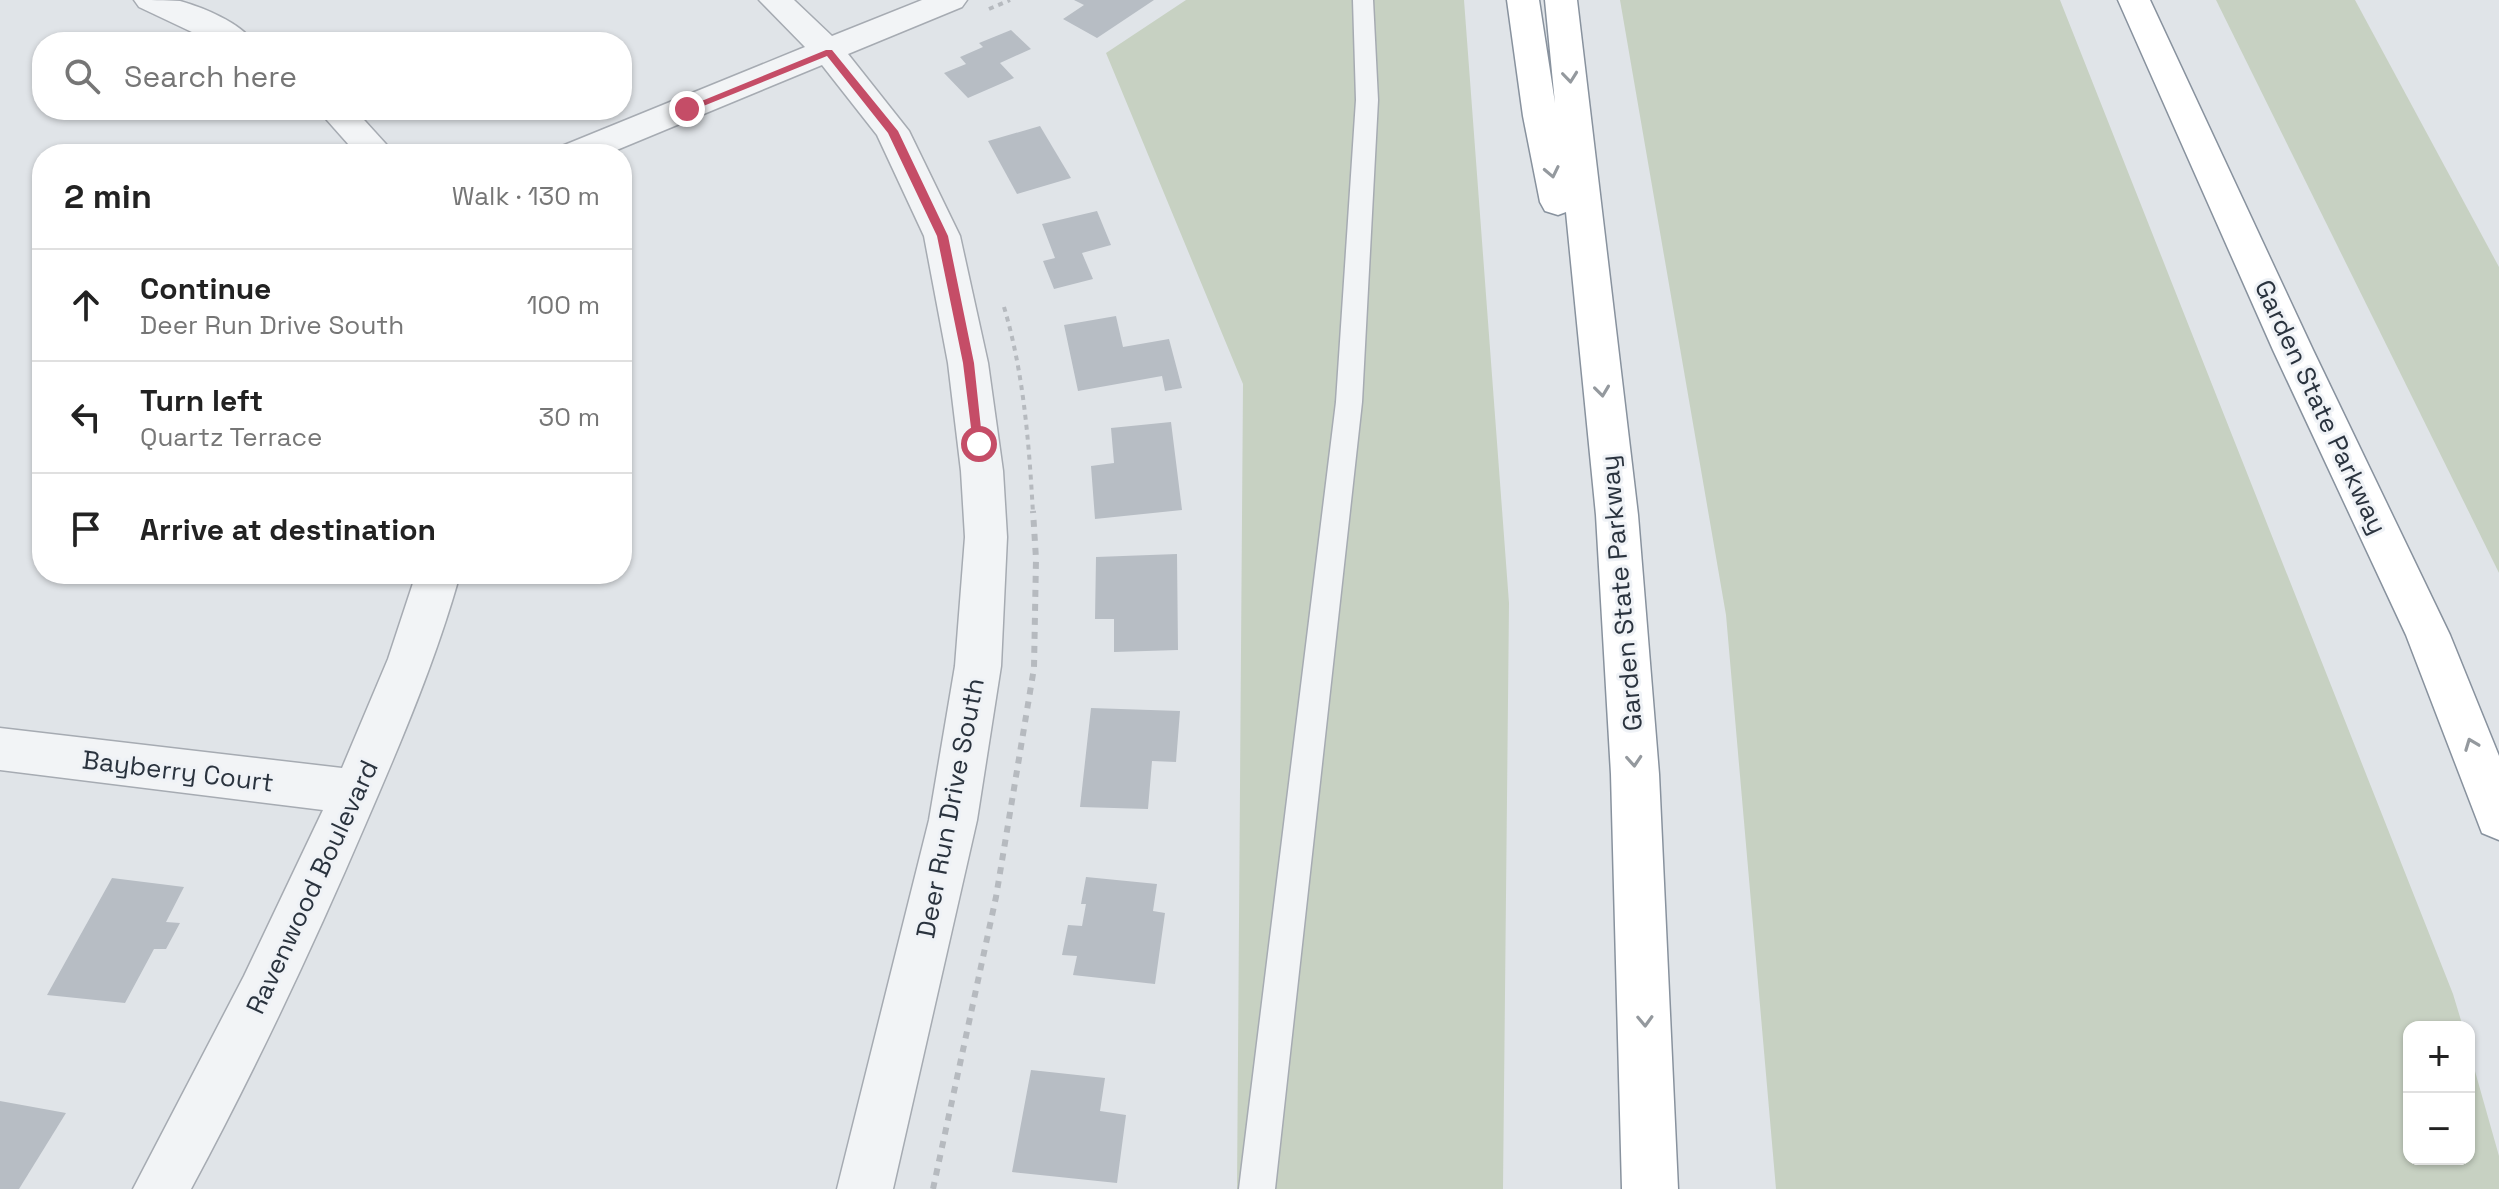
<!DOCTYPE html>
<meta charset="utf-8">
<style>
body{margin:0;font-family:"Space Grotesk",sans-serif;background:#f2f2f2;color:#222}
.controls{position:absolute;right:24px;bottom:24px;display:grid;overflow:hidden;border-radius:16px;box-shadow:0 2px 6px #0004}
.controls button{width:72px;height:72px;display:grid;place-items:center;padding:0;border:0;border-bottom:2px solid #e0e0e0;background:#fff;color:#222;font:40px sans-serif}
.stop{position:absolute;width:24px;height:24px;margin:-18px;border:6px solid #c54d67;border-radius:50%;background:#fff}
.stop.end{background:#c54d67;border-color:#fff;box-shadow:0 2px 8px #0008}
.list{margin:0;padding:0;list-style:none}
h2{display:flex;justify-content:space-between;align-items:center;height:104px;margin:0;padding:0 32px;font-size:34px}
h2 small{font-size:26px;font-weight:400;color:#767676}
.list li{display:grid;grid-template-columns:52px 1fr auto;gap:24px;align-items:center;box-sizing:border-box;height:112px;padding:0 32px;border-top:2px solid #e0e0e0}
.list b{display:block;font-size:30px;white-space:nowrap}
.list p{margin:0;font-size:26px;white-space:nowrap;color:#767676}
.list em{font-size:26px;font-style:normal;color:#767676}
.icon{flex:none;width:44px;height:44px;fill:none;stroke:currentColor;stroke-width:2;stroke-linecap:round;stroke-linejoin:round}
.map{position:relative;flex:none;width:2499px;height:1189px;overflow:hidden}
.search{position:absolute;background:#fff;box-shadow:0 2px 6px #0004;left:32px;top:32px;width:600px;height:88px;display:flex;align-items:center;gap:20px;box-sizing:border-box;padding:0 28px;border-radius:32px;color:#767676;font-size:30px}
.panel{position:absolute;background:#fff;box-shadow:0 2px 6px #0004;left:32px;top:144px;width:600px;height:440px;border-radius:32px}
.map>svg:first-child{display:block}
.green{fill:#c7d1c2}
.building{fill:#b7bdc4}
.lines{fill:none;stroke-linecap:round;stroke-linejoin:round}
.service-casing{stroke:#a6abb2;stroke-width:3}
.minor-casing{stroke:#a6abb2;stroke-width:3}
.motorway-casing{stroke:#88929e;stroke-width:3}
.path-far1{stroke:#b6babf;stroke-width:4;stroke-dasharray:5 5;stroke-linecap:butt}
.path{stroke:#b6babf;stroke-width:6;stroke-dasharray:7 7;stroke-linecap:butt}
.service{fill:#f2f4f6;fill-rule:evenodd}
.minor{fill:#f2f4f6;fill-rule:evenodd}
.motorway{fill:#fff;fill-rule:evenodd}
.oneway{stroke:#94999e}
.route{fill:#c54d67}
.labels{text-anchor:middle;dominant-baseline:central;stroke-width:6;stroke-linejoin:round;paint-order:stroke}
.street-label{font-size:26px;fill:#2a333e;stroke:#eff2f6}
</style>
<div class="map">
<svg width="2499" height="1189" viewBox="0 0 2499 1189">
<rect width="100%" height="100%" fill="#e0e4e8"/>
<g class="green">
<path d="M1186 0H1464L1509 603 1503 1189H1237L1243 384 1106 53Z"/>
<path d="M1620 0H2060L2453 994 2463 1027H2409V1159H2469V1050L2499 1156V1189H1776L1726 615Z"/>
<path d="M2216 0H2355L2499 267V573Z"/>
</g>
<g class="building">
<path d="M1074 0H1154L1097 38 1063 19 1084 5Z"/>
<path d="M1011 30 1031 49 1000 63 1014 78 968 98 944 73 966 64 960 57 983 47 979 43Z"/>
<path d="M1040 126 1071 178 1017 194 988 141Z"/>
<path d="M1097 211 1111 245 1082 253 1093 279 1054 289 1043 261 1055 258 1042 224Z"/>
<path d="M1116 316 1123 347 1169 339 1182 388 1165 391 1162 376 1078 391 1064 325Z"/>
<path d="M1171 422 1182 510 1095 519 1091 466 1114 463 1111 428Z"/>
<path d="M1177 554 1178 650 1114 652V619H1095L1096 557Z"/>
<path d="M1091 708 1180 711 1176 762 1152 761 1148 809 1080 807Z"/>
<path d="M1086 877 1157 884 1153 911 1165 913 1155 984 1073 975 1077 956 1062 955 1068 925 1082 926 1086 904H1081Z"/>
<path d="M112 878 184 887 166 922 180 923 166 949H154L125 1003 47 995Z"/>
<path d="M1031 1070 1105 1078 1100 1111 1126 1115 1117 1183 1012 1172Z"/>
<path d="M0 1101 66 1113 19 1189H0Z"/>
</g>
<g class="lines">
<defs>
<path id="service" d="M1353 0H1373L1378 100 1362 402 1275 1189H1239L1336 402 1356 100Z"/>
<g id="minor">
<path d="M134 0C148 0 166 0 180 1 202 7 241 23 253 42H213L139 7Z"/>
<path d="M759 0H794L832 36 922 0H967L962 7 848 54 909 131 960 236 988 363 1003 471 1007 537 1001 666 977 820 893 1189H837L929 820 955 666 965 537 961 471 948 363 924 236 877 135 822 65 607 154H556L562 146 805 47Z"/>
<path d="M318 110H355L395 154H357Z"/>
<path d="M416 574H460C436 660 401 742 366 823 313 947 255 1070 191 1189H133L244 976 323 810 0 770V728L342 768 388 659Z"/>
</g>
<g id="motorway">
<path d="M1507 0H1539L1555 103 1545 0H1577L1638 515 1659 774 1678 1189H1622L1611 774 1596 515 1566 212 1558 215 1545 211 1540 202 1523 116Z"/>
<path d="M2118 0H2150L2313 350 2450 635 2499 756V840L2482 833 2406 635 2273 350Z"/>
</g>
</defs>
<use href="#service" class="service-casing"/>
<use href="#minor" class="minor-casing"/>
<use href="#motorway" class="motorway-casing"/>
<g class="path-far1">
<path d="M989 9 1010 0"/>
<path d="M1004 307C1024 374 1029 444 1033 513"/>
</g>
<path class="path" d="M933 1189 996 897 1034 668 1036 559 1033 511"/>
<use href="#service" class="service"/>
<use href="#minor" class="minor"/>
<use href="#motorway" class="motorway"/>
</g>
<defs><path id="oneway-chevron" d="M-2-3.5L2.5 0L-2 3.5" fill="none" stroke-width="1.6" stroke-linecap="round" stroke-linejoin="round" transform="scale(2)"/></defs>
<g class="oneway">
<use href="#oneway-chevron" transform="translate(1570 77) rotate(84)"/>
<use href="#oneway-chevron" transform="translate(1552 172) rotate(78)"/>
<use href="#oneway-chevron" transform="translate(1602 391) rotate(83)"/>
<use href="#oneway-chevron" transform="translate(2471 744) rotate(-111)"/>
<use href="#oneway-chevron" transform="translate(1634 761) rotate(86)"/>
<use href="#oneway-chevron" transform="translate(1645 1021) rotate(88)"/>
</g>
<path class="route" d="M826 50H832L898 131 948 236 974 363 983 447 979 449 973 444 963 363 937 236 888 133 827 56 691 111 682 109Z"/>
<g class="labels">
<g class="street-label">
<text transform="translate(2321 407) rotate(65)">Garden State Parkway</text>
<text transform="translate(1621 593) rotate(-95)">Garden State Parkway</text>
<text transform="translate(178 771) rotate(7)">Bayberry Court</text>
<text transform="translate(950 808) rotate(-79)">Deer Run Drive South</text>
<text transform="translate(312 887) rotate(-65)">Ravenwood Boulevard</text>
</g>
</g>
</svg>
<div class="controls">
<button>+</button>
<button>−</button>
</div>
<div class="stop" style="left:979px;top:444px"></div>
<div class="stop end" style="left:687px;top:109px"></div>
<div class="search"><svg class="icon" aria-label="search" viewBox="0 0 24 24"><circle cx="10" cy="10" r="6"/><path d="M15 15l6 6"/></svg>Search here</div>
<section class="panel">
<h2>2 min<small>Walk · 130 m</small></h2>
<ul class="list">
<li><svg class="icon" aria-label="ahead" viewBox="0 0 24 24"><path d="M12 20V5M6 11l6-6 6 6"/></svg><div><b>Continue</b><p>Deer Run Drive South</p></div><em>100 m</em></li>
<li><svg class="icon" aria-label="left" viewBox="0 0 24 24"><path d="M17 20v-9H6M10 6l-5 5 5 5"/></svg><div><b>Turn left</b><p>Quartz Terrace</p></div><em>30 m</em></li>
<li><svg class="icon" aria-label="arrive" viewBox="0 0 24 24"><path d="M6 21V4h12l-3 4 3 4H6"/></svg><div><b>Arrive at destination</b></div></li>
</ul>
</section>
</div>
